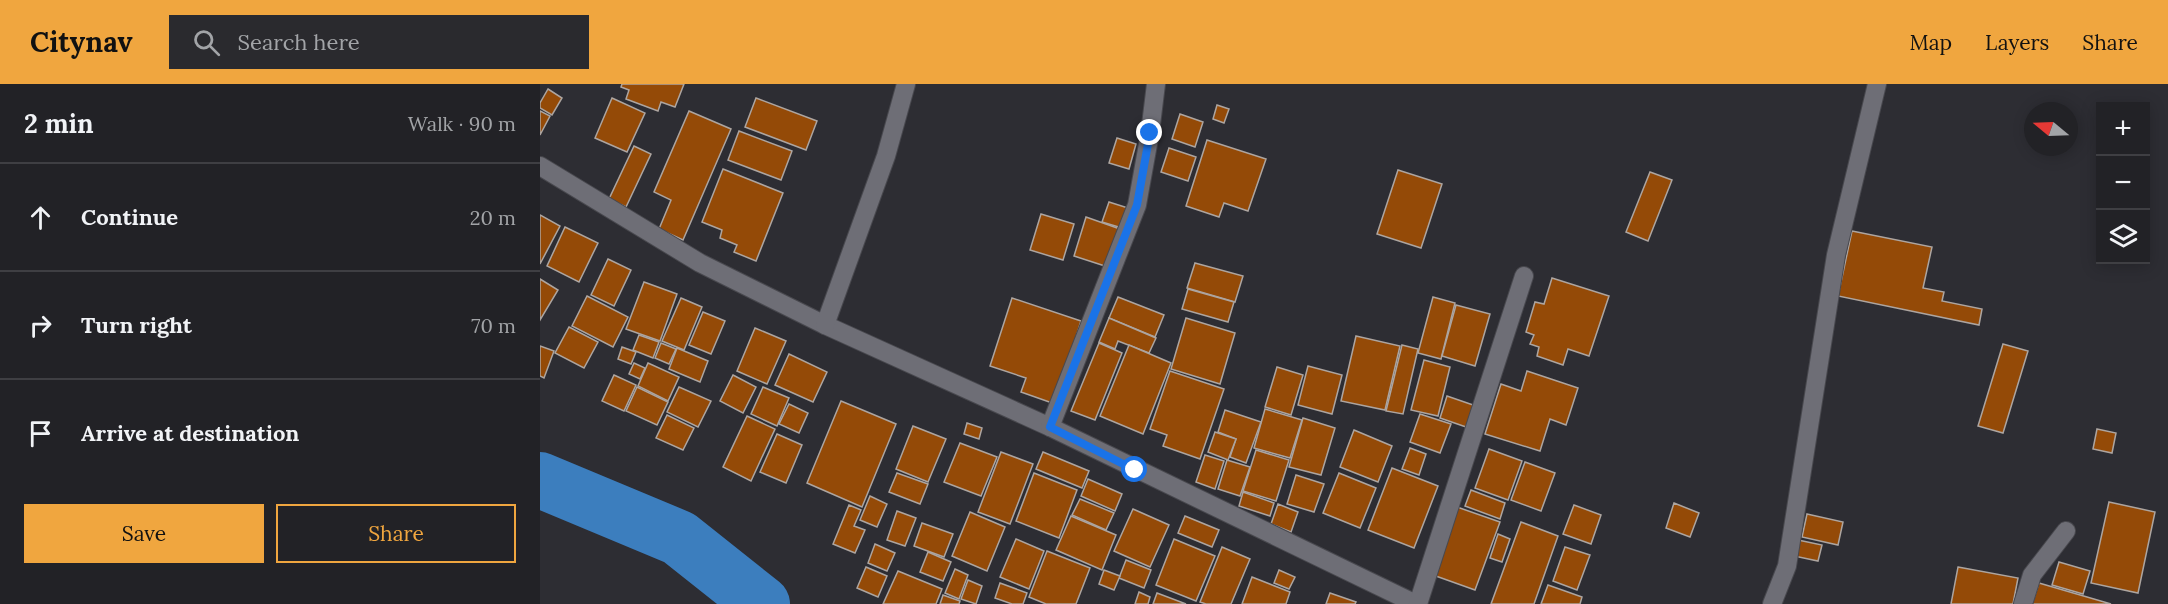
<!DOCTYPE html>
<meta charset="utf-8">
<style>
body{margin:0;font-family:Lora,serif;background:#2a2a2e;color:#f1f3f6}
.controls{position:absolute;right:18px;top:18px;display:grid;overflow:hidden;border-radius:0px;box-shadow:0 3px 15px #0003}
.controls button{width:54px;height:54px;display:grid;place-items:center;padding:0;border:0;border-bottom:2px solid #3f3f43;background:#222226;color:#f1f3f6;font:30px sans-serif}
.compass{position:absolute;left:1484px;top:18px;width:54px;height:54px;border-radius:50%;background:#222226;box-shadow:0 3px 15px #0003;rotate:289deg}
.stop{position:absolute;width:18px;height:18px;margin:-14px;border:4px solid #1a73e8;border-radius:50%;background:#fff}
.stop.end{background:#1a73e8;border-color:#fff;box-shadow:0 2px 6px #0008}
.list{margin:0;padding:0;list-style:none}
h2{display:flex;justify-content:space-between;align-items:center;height:78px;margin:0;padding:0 24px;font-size:26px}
h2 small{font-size:20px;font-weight:400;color:#a2a4a7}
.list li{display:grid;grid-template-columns:39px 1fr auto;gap:18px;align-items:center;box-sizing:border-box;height:108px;padding:0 24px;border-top:2px solid #3f3f43}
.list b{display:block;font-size:22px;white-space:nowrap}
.list em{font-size:20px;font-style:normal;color:#a2a4a7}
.actions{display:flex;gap:12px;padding:18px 24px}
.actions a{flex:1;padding:14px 0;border:2px solid #f0a63f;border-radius:0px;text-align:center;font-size:21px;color:#f0a63f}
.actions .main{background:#f0a63f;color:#111}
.icon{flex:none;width:33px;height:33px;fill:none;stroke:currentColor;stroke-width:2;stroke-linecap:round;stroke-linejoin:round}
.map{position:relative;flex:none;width:1628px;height:520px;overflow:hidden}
header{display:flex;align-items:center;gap:36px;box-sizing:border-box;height:84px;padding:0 30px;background:#f0a63f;color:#111}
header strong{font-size:28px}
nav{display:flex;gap:33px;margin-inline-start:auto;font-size:21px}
.search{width:420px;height:54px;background:#2a2a2e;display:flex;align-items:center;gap:15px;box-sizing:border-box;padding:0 21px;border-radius:0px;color:#a2a4a7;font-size:22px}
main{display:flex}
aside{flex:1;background:#222226}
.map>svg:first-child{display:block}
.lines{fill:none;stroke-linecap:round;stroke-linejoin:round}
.river{stroke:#3c7ebe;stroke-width:56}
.building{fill:#944a07;stroke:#ada5a0;stroke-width:1.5}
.minor-casing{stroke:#48484e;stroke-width:20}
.minor{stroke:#6e6e76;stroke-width:18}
.route{stroke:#1a73e8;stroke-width:8}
</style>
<header>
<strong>Citynav</strong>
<div class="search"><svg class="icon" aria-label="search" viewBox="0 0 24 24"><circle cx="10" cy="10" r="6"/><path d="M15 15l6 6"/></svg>Search here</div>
<nav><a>Map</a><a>Layers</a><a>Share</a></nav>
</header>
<main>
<aside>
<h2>2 min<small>Walk · 90 m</small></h2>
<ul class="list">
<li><svg class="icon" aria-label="ahead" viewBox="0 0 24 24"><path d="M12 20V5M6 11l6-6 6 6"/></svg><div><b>Continue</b></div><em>20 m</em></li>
<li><svg class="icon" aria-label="right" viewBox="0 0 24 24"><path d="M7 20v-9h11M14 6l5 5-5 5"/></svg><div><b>Turn right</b></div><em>70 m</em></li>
<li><svg class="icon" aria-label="arrive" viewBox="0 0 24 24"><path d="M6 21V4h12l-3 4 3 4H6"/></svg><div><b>Arrive at destination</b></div></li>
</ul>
<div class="actions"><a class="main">Save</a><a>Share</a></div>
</aside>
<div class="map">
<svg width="1628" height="520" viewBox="0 0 1628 520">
<rect width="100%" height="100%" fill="#2d2d33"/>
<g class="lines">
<path class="river" d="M0 396 139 454 222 520"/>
</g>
<g class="building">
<path d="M82 0H144L135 23 121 18 118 27 86 15 89 6 81 3Z"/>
<path d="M8 5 22 14 12 31 0 24V19Z"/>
<path d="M72 14 105 29 87 68 55 54Z"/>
<path d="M216 14 277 37 266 66 205 43Z"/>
<path d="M677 21 689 25 684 39 673 35Z"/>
<path d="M0 27 10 32 0 51Z"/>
<path d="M149 27 191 45 143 156 119 145 131 116 114 108Z"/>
<path d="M640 30 663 38 655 63 632 55Z"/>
<path d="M199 47 252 67 241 96 188 76Z"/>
<path d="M577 54 596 60 589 85 569 79Z"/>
<path d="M667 56 726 75 708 127 684 119 679 133 646 122Z"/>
<path d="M94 62 111 70 86 123 69 115Z"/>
<path d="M629 64 656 73 648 97 621 88Z"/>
<path d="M183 85 243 109 216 177 194 168 197 161 180 154 182 146 162 138Z"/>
<path d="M858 86 902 100 881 164 837 150Z"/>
<path d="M1110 88 1132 96 1108 157 1086 148Z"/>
<path d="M569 118 588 124 582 144 562 138Z"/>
<path d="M501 130 534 140 523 176 490 166Z"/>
<path d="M0 131 20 142 0 180Z"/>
<path d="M546 133 580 145 568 183 534 172Z"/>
<path d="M25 143 58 159 39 198 7 182Z"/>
<path d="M1312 147 1392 163 1383 204 1404 208 1402 217 1442 225 1439 241 1298 212Z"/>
<path d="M68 175 91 186 74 222 51 211Z"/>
<path d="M655 179 703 192 695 218 647 204Z"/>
<path d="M1012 194 1069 212 1049 272 1028 265 1023 281 997 272 999 263 990 260 994 251 986 248 995 218 1004 220Z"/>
<path d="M0 195 18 206 0 236Z"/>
<path d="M104 198 137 210 120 257 86 245Z"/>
<path d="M648 205 694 218 688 238 642 225Z"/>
<path d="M47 212 88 233 73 263 32 242Z"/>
<path d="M578 213 624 231 615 253 569 234Z"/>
<path d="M893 213 915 219 901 275 878 269Z"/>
<path d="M141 214 162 223 144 266 122 257Z"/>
<path d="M472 214 541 237 515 320 481 308 486 294 450 282Z"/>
<path d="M916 221 950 230 935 282 902 272Z"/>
<path d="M163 228 185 237 171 270 149 261Z"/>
<path d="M569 234 616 254 609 269 578 257 575 265 559 258Z"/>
<path d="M646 234 695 249 680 300 631 285Z"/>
<path d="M29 243 58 258 44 284 15 269Z"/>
<path d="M215 244 246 257 227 300 197 287Z"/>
<path d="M99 251 119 258 113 274 93 266Z"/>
<path d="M816 252 860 262 845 326 801 317Z"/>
<path d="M121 259 136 265 129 280 115 274Z"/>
<path d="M559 259 582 269 555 336 531 327Z"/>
<path d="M1463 260 1488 267 1463 349 1438 342Z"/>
<path d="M589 261 631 279 603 350 560 332Z"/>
<path d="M862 261 878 265 863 330 846 327Z"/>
<path d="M0 262 14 267 4 294 0 292Z"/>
<path d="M82 263 96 268 91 280 78 275Z"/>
<path d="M137 264 168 277 160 298 129 285Z"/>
<path d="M249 270 287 288 273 318 235 301Z"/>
<path d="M884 276 910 283 898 332 871 326Z"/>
<path d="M94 279 105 284 100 295 89 290Z"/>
<path d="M108 279 139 293 128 317 98 302Z"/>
<path d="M768 282 802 291 792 330 758 321Z"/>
<path d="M737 283 763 291 751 331 725 323Z"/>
<path d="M630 287 684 305 660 375 623 362 627 351 610 345Z"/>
<path d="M987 287 1038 304 1026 341 1010 335 1000 367 945 350 961 300 981 307Z"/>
<path d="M74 291 96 301 84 327 62 317Z"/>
<path d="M193 291 216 303 203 329 180 317Z"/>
<path d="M97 303 128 318 117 341 86 327Z"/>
<path d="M139 303 171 317 158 343 127 328Z"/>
<path d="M223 303 249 314 237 342 211 330Z"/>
<path d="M907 312 936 322 929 344 900 334Z"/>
<path d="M301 317 356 340 322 423 267 399Z"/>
<path d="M249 320 268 329 259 349 239 340Z"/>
<path d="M725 325 762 336 750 374 714 364Z"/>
<path d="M685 326 721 338 706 379 690 373 696 355 678 348Z"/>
<path d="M880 330 911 340 900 369 870 358Z"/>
<path d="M127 331 154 344 143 366 116 354Z"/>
<path d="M207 332 235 345 211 397 183 383Z"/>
<path d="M763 334 795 344 781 391 749 383Z"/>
<path d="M427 339 442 344 439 355 424 350Z"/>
<path d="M373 342 406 355 388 398 356 385Z"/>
<path d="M1557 345 1576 349 1572 369 1553 365Z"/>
<path d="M814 346 852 362 838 398 800 383Z"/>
<path d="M675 348 696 355 688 376 668 368Z"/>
<path d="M237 350 262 361 246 399 220 388Z"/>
<path d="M420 359 457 373 441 412 404 398Z"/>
<path d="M870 364 886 370 879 391 862 385Z"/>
<path d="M949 365 982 377 968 416 935 404Z"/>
<path d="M716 366 749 376 736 417 703 407Z"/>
<path d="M461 368 493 380 470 440 438 428Z"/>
<path d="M503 368 549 387 542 404 496 385Z"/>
<path d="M665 371 684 377 675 405 656 398Z"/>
<path d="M687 376 710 383 700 412 678 405Z"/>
<path d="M985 378 1015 389 1001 427 971 416Z"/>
<path d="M852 384 898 402 874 464 828 446Z"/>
<path d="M357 389 388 400 380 420 349 408Z"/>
<path d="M494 389 537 406 519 454 476 437Z"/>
<path d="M799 389 836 404 820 444 783 429Z"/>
<path d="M756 391 784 400 774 428 747 420Z"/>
<path d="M548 395 582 410 575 427 541 412Z"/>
<path d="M931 406 965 419 960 435 925 422Z"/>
<path d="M703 408 734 419 730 432 699 422Z"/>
<path d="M330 412 347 420 337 443 320 436Z"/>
<path d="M540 415 574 429 566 446 532 431Z"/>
<path d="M1569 418 1615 428 1598 509 1551 499Z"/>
<path d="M1134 419 1159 429 1150 453 1126 444Z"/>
<path d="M738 420 758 428 751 448 731 440Z"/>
<path d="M309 421 321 426 314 442 325 446 315 469 293 460Z"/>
<path d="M1034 421 1061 431 1051 460 1023 450Z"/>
<path d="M917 423 960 438 935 506 893 491Z"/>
<path d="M593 425 629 441 610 483 574 467Z"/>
<path d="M357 427 376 434 365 462 347 456Z"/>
<path d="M430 428 465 443 447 487 412 472Z"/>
<path d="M1267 430 1303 438 1298 461 1262 453Z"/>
<path d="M531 432 576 451 562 486 516 466Z"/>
<path d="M645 432 679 446 672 463 638 449Z"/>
<path d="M981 438 1018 452 994 520H951Z"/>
<path d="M382 439 413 450 404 473 374 462Z"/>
<path d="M958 450 970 455 962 478 950 474Z"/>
<path d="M476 455 504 467 489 505 460 493Z"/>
<path d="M634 455 675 472 656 517 616 501Z"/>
<path d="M1258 456 1282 461 1278 477 1254 472Z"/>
<path d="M335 460 355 469 347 487 328 479Z"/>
<path d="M682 463 710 475 691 520H666L660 518Z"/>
<path d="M1025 463 1050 471 1037 506 1013 497Z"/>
<path d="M507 467 550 484 536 520H506L489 513Z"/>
<path d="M388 468 411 478 403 497 380 488Z"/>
<path d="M586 476 611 486 604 504 579 494Z"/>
<path d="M1519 478 1550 487 1543 510 1512 501Z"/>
<path d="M326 483 347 492 338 513 317 504Z"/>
<path d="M1418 483 1478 494 1473 520H1411Z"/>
<path d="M415 485 428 491 419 515 405 509Z"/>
<path d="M564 486 580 492 574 506 559 500Z"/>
<path d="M739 486 755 493 749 505 734 499Z"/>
<path d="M358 487 402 505 396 520H343Z"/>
<path d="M712 493 750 508 746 520H702Z"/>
<path d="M428 496 442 502 436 520 421 515Z"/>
<path d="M460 499 487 509 483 520H472L455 514Z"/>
<path d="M1499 499 1571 520H1492Z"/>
<path d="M1008 501 1042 513 1040 520H1001Z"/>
<path d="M599 508 610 513 608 520H595Z"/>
<path d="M617 509 646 520H613Z"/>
<path d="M790 509 816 518 815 520H786Z"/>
<path d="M403 511 420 517 419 520H400Z"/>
</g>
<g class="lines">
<defs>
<g id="minor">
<path d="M0 82 160 179 285 241 510 343 876 520"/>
<path d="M285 241 346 72 366 0"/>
<path d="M510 343 597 121 610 49 616 0"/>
<path d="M878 520 984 192"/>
<path d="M1232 520 1247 482 1296 171 1337 0"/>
<path d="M1483 520 1492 491 1526 447"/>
</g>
</defs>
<use href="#minor" class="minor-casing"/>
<use href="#minor" class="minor"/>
</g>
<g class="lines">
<path class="route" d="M595 386 510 343 597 121 610 49"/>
</g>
</svg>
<div class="controls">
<button>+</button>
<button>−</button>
<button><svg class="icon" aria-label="layers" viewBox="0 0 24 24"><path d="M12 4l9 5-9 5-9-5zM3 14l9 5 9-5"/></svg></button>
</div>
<svg class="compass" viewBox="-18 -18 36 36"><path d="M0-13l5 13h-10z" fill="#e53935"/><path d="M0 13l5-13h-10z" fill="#a2a4a7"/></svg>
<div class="stop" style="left:595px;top:386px"></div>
<div class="stop end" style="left:610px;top:49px"></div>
</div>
</main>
